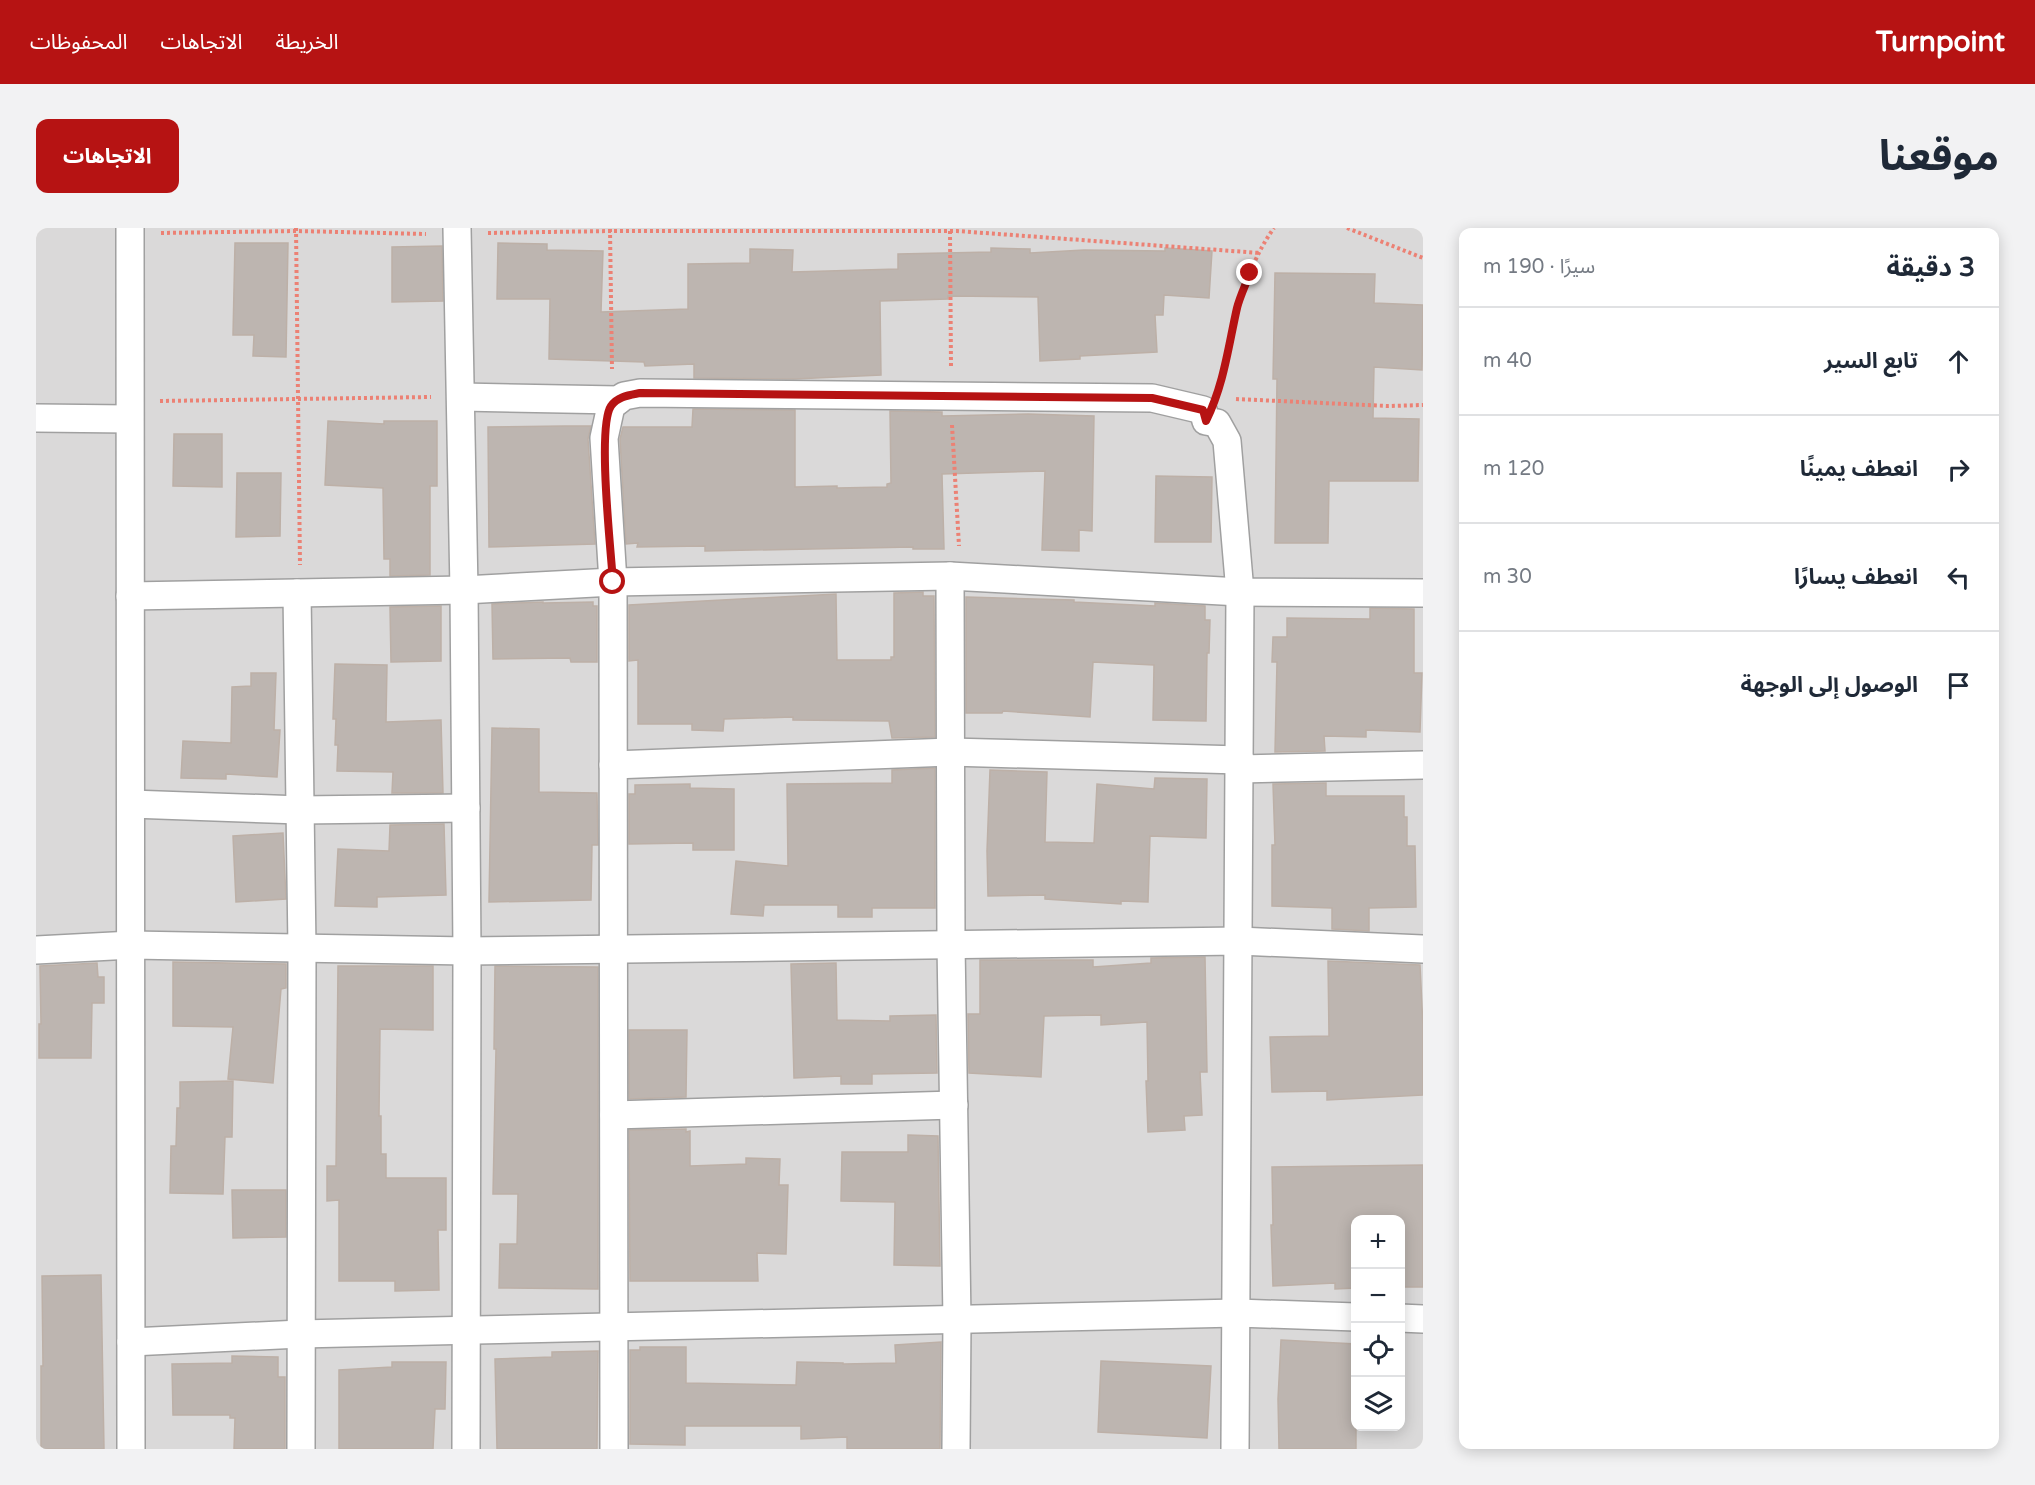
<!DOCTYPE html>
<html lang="ar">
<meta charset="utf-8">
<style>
body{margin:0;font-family:"Varela Round","Noto Sans Arabic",sans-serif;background:#f2f2f3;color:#1f2937;direction:rtl}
.controls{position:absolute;right:18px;bottom:18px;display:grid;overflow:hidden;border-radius:12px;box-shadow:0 3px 15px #0003}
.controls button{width:54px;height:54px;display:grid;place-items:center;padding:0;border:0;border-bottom:2px solid #e0e1e3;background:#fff;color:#1f2937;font:30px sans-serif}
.stop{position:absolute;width:18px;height:18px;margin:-14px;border:4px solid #b61313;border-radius:50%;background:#fff}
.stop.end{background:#b61313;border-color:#fff;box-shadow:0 2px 6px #0008}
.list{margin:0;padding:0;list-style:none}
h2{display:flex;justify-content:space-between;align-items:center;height:78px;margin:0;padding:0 24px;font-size:26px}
h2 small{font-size:20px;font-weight:400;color:#747a83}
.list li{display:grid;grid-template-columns:39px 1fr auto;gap:18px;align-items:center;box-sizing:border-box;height:108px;padding:0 24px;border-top:2px solid #e0e1e3}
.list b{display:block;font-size:22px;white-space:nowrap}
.list em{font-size:20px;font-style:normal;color:#747a83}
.icon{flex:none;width:33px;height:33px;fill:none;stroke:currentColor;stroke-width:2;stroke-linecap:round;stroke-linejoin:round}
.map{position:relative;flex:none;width:1387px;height:1221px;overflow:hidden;direction:ltr;border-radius:12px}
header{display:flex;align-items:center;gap:36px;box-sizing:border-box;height:84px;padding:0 30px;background:#b61313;color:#fff}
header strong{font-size:28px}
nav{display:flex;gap:33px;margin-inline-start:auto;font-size:21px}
.intro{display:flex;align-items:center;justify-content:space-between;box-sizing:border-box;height:144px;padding:0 36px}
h1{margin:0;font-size:42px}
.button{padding:15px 27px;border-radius:12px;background:#b61313;color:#fff;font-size:21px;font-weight:700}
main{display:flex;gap:36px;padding:0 36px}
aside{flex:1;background:#fff;border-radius:12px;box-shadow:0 3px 15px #0003}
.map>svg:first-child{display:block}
.residential{fill:#dad9d9;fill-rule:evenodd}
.building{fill:#bdb5b0;stroke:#bdb0a7;stroke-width:1.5}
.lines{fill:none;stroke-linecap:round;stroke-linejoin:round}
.street-casing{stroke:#a0a0a0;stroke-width:30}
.path{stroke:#ec8174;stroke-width:4;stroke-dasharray:3 3;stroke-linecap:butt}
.street{stroke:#fff;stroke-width:27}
.route{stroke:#b61313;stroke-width:8}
</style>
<header>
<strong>Turnpoint</strong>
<nav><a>الخريطة</a><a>الاتجاهات</a><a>المحفوظات</a></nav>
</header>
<div class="intro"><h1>موقعنا</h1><a class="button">الاتجاهات</a></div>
<main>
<aside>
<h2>3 دقيقة<small>سيرًا · 190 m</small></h2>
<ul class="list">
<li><svg class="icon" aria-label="ahead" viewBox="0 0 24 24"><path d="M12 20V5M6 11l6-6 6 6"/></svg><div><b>تابع السير</b></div><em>40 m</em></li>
<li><svg class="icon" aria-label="right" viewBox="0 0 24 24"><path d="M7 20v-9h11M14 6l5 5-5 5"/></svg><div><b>انعطف يمينًا</b></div><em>120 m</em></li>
<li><svg class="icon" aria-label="left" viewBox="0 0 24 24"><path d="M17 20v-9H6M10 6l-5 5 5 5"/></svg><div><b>انعطف يسارًا</b></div><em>30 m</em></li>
<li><svg class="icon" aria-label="arrive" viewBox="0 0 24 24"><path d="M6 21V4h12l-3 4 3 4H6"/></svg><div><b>الوصول إلى الوجهة</b></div></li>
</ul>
</aside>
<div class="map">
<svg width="1387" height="1221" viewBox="0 0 1387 1221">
<rect width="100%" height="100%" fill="#ede9e3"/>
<path class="residential" d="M0 0H1387V1221H0ZM1320 992H1364V1198H1320Z"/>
<g class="building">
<path d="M199 15H252L250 129 217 128 218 107H197Z"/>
<path d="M462 15 511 16V22L567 23 565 84 652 81V36L714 35V21L757 22 756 44 862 41V26L955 24V20L994 21V25L1048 22 1129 23V20L1176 23 1173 70 1128 67 1127 87H1119L1121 124 1044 128V131L1004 133 1002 69 912 68V71L844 73 845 147 758 151 658 150V136L609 138 608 134 513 131 514 71H461Z"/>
<path d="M406 18 407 73 356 74V19Z"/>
<path d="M1239 45 1339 46 1338 75 1387 77 1386 142 1338 139 1337 190 1383 191 1382 253H1293L1292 315H1239L1241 151H1237Z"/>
<path d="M657 181 759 182V259L801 258V260L851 259V256L855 255 854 183 906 184V188L992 186 1058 188 1056 303 1043 302V323L1006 322 1009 243 906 246 908 321H877V319L669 323V318L601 319 602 315 590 316 584 211 587 199H656Z"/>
<path d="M292 193 348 196V193H401V258H394V347L354 348V331H348L347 260 289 257Z"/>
<path d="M528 198H555L552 211 559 316 453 319 452 199Z"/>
<path d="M138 206H186V259L137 258Z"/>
<path d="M201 245H245L244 308 200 309Z"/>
<path d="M1120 248 1176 249 1175 314H1119Z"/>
<path d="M887 364V368H898L899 509 856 510 853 493 757 492V489L688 491 687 503 656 502V496H602V432L593 433V377L800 366 801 432H855V429H858V365Z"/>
<path d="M930 369 1038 372V374L1119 378V375L1169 378V392H1174L1173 425H1171L1170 493 1117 492 1118 437 1057 434 1054 489 967 483 966 485H930Z"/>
<path d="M507 374V375L557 374V378H561V434H535L534 430 457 431 456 376Z"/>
<path d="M405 378V433L355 434 354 379Z"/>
<path d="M1334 380 1378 381V445H1386L1384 504 1330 502V509L1288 508 1289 523 1239 524 1241 434H1236L1237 409H1251V390L1334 391Z"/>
<path d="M299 436 351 437 350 494 405 492 407 565H356L357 544 301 543 302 517H299L300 491H297Z"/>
<path d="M215 445H240L238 502H244L241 549 190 546V551L145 550 147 513 195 515 196 459 215 458Z"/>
<path d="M456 500 503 501V564L561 565 562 617H556L555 672 453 674Z"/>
<path d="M899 540V680H836V689H802V677H728L727 688 695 686 700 633 752 638 751 556 856 555V542Z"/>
<path d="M954 542 1011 544 1009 614 1058 615 1061 556 1118 561 1119 550 1171 551 1170 610 1114 608 1112 674 1085 673V676L1009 671V667L952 668 951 623Z"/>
<path d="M1290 555V568H1368V589H1371V618H1379L1380 679 1333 680V703L1296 701V680L1236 678V617H1239L1237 556Z"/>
<path d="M654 556V560L698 561V622H657V615L593 616V566H599V557Z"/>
<path d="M408 596 410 667 341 669V679L299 678 302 621 353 623 354 597Z"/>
<path d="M247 605 250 671 200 674 197 608Z"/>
<path d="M1169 729 1171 844H1164L1166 887 1148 888 1149 902 1112 904 1110 853H1112L1111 794 1065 797V787L1008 788 1005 849 933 845 932 786H944V732H1057V739L1115 735V730Z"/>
<path d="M1292 733 1384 737 1387 799V867L1291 872V863L1236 864 1234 809 1293 808Z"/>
<path d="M137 734 250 736V760L245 761 237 855 192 851 197 799 137 798Z"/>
<path d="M61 735 62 749H68V775H56L55 830H3V796H5L4 738Z"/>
<path d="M800 735 801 792 854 793V788L900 787 901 845 836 846V856H805V848L758 850 755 736Z"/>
<path d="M302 738H397V802L344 801 343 888H345V926H350V950H410V1002H402L403 1062 359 1063V1053H303V972L291 973V938H300Z"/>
<path d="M459 738 562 739V1061L463 1060 464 1016H481L482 966H457L460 821H458Z"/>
<path d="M593 802H651L650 869 593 871Z"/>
<path d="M197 853 196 909H189L187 966 134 965 135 918H140L141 880H144V854Z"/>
<path d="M650 901V904L654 903V938L710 936V930L744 931 743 957H752L750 1026 721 1025 722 1053H594L593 902Z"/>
<path d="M872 907 902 908 904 1038 858 1037 859 974 805 973 806 924H872Z"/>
<path d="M1387 937V1059H1365V992H1320V1060L1299 1061V1055L1237 1058 1235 997H1237L1236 939Z"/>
<path d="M196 962H250V1009L197 1010Z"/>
<path d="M65 1047 68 1221H5V1138H7L6 1048Z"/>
<path d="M1245 1112 1320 1116V1221H1243L1242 1171Z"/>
<path d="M905 1114 904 1221H811V1209L765 1211V1198H649V1217L594 1216V1122H604V1119H650V1155L760 1157 761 1134 807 1135V1136L860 1135 859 1117Z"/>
<path d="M562 1123 561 1221H461L459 1131 516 1129V1124Z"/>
<path d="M196 1128 242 1129V1149H249V1221H198L199 1190H194V1187H137L136 1136 196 1135Z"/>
<path d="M1065 1133 1175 1138 1171 1210 1062 1204Z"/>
<path d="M356 1134H410L409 1181H399L397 1221H303V1142L356 1139Z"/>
</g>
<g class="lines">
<defs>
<g id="street">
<path d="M94 0 95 1221"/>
<path d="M421 0 428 362 431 723 430 1221"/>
<path d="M425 169 582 172"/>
<path d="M0 190 93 191"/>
<path d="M914 348 915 716 921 1092 920 1221"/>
<path d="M261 365 266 720 265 1221"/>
<path d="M94 368 428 362 577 354 914 348 1204 364 1387 365"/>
<path d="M577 537 914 524 1204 532"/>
<path d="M1204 541 1387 537"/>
<path d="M95 576 264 582 430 580"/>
<path d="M0 722 96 717 431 723 1203 713 1387 721"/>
<path d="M578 887 918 877"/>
<path d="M1364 1090 1387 1091"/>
<path d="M95 1114 264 1106 1201 1085 1320 1089"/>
<path d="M578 1221 577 354 568 210 575 178 588 168 604 165 1116 170 1167 182 1170 193 1181 195 1191 213 1204 364 1199 1221"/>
</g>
</defs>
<use href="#street" class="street-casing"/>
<g class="path">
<path d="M260 0 264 337"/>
<path d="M1311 0 1387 30"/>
<path d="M574 1 576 141"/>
<path d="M914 3 915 139"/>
<path d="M125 5 260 3 390 6"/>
<path d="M452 5 574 3H921L1224 25"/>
<path d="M1184 159C1198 105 1204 47 1238 0"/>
<path d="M1200 171 1352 178 1387 177"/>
<path d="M124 173 395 169"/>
<path d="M916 197 923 318"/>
</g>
<use href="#street" class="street"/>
</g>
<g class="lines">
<path class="route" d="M577 354C575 323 561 199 575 178 582 168 594 167 604 165L1116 170 1167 182 1170 193C1188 156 1192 120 1201 80 1204 68 1210 56 1214 45"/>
</g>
</svg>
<div class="controls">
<button>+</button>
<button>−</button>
<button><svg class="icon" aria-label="locate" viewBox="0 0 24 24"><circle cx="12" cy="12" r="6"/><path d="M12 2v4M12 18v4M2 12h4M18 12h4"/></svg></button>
<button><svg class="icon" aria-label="layers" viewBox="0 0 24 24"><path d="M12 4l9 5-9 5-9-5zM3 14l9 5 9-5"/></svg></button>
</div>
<div class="stop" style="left:577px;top:354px"></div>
<div class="stop end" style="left:1214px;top:45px"></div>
</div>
</main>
